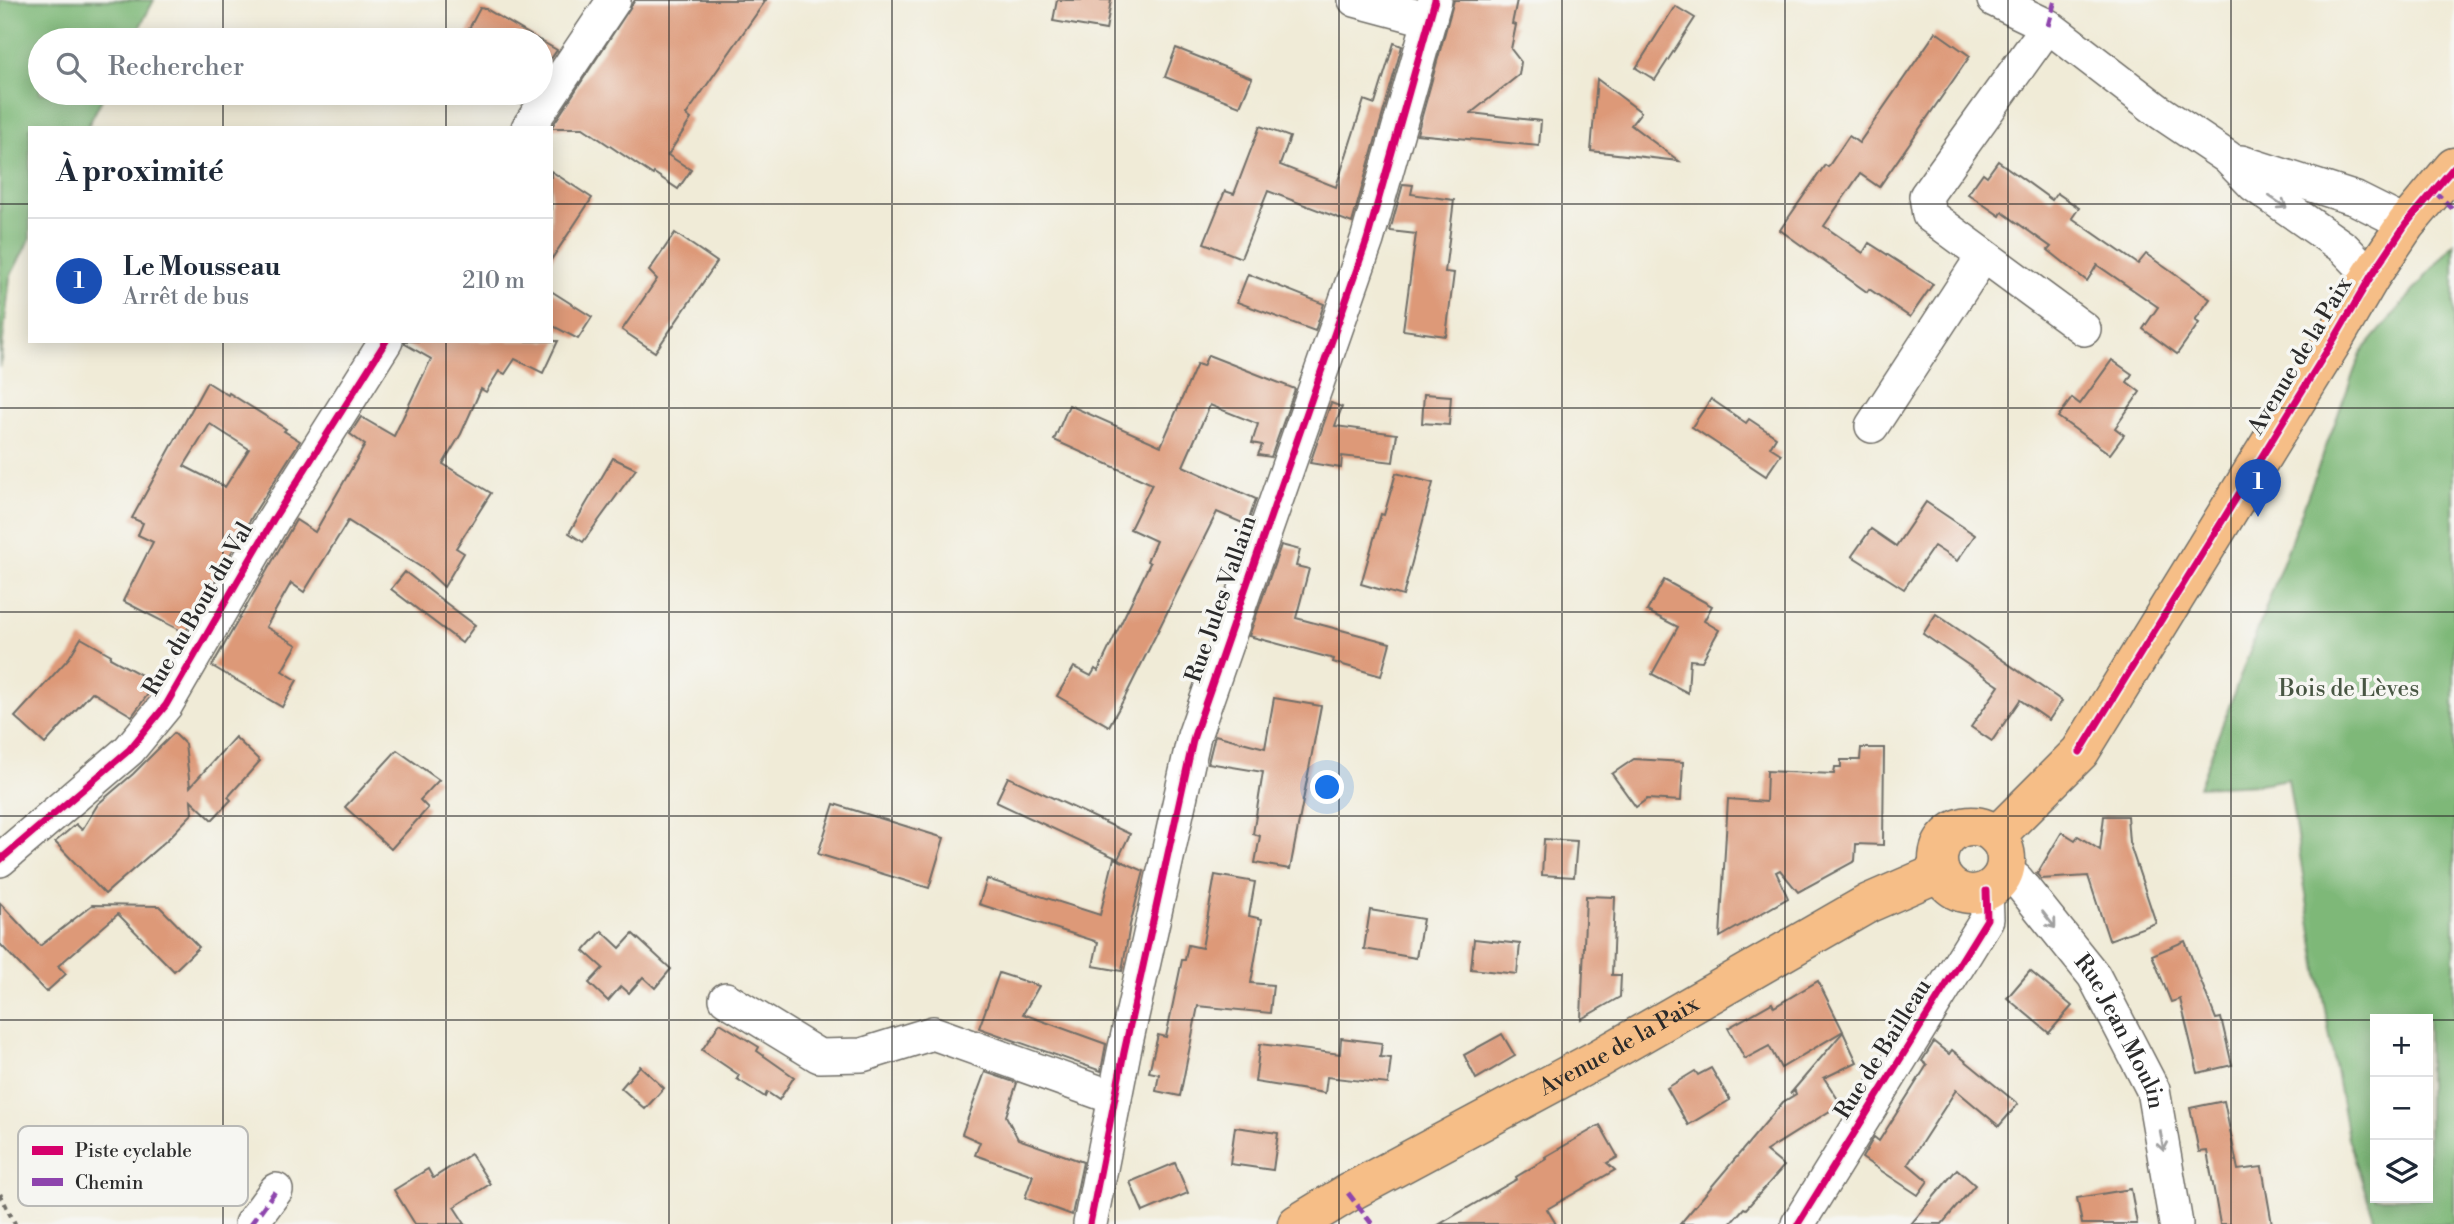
<!DOCTYPE html>
<html lang="fr">
<meta charset="utf-8">
<style>
body{margin:0;font-family:"Libre Bodoni",serif;background:#f6f6f7;color:#1f2937}
.controls{position:absolute;right:21px;bottom:21px;display:grid;overflow:hidden;border-radius:0px;box-shadow:0 4px 18px #0003}
.controls button{width:63px;height:63px;display:grid;place-items:center;padding:0;border:0;border-bottom:2px solid #e0e1e3;background:#fff;color:#1f2937;font:35px sans-serif}
.you{position:absolute;left:1328px;top:788px;width:24px;height:24px;margin:-18px;border:5px solid #fff;border-radius:50%;background:#1a73e8;box-shadow:0 0 0 10px #1a73e833}
.badge{display:grid;place-items:center;width:46px;height:46px;border-radius:50%;background:#7c3aed;color:#fff;font-size:23px;font-weight:700}
.pin{position:absolute;translate:-50% -58px;filter:drop-shadow(0 2px 4px #0008)}
.pin::after{content:'';position:absolute;top:37px;width:24px;height:21px;background:inherit;clip-path:polygon(0 0,100% 0,50% 100%)}
.list{margin:0;padding:0;list-style:none}
h2{display:flex;justify-content:space-between;align-items:center;height:91px;margin:0;padding:0 28px;font-size:30px}
h2 small{font-size:23px;font-weight:400;color:#747a83}
.list li{display:grid;grid-template-columns:46px 1fr auto;gap:21px;align-items:center;box-sizing:border-box;height:126px;padding:0 28px;border-top:2px solid #e0e1e3}
.list b{display:block;font-size:26px;white-space:nowrap}
.list p{margin:0;font-size:23px;white-space:nowrap;color:#747a83}
.list em{font-size:23px;font-style:normal;color:#747a83}
.icon{flex:none;width:38px;height:38px;fill:none;stroke:currentColor;stroke-width:2;stroke-linecap:round;stroke-linejoin:round}
.map{position:relative;flex:none;width:2454px;height:1224px;overflow:hidden}
.search{position:absolute;background:#fff;box-shadow:0 4px 18px #0003;left:28px;top:28px;width:525px;height:77px;display:flex;align-items:center;gap:18px;box-sizing:border-box;padding:0 24px;border-radius:38px;color:#747a83;font-size:26px}
.panel{position:absolute;background:#fff;box-shadow:0 4px 18px #0003;left:28px;top:126px;width:525px;height:217px;border-radius:0px}
.map>svg:first-child{display:block}
.forest{fill:#7eb878;stroke:#547252;stroke-width:2;fill-rule:evenodd}
.building{fill:#dd9978;fill-rule:evenodd}
.lines{fill:none;stroke-linecap:round;stroke-linejoin:round}
.minor-casing{stroke:#706e67;stroke-width:36}
.major-casing{stroke:#706e67;stroke-width:41}
.path{stroke:#706e67;stroke-width:4.5;stroke-dasharray:5 5;stroke-linecap:butt}
.minor{stroke:#fff;stroke-width:33}
.major{stroke:#f6be87;stroke-width:38}
.quiet{stroke:#8e44ad;stroke-width:5;stroke-dasharray:10 5;stroke-linecap:butt}
.cycleway-casing{stroke:#f6f6f2;stroke-width:11}
.cycleway{stroke:#d6006c;stroke-width:7}
.oneway{stroke:#a0a0a0}
.grid{fill:none;stroke:#2b2b2b;stroke-width:2;stroke-opacity:0.55}
.labels{text-anchor:middle;dominant-baseline:central;stroke-width:7;stroke-linejoin:round;paint-order:stroke}
.street-label{font-size:23px;fill:#2b2b2b;stroke:#f6f6f2}
.park-label{font-size:23px;fill:#485643;stroke:#f6f6f2}
.key{fill:#f6f6f2;stroke:#b9b9b6;stroke-width:2}
.key-label{font-size:19px;fill:#2b2b2b}
</style>
<div class="map">
<svg width="2454" height="1224" viewBox="0 0 2454 1224">
<rect width="100%" height="100%" fill="#f6f6f2"/>
<filter id="ink" filterUnits="userSpaceOnUse"><feTurbulence type="fractalNoise" baseFrequency=".0143" numOctaves="2"/><feDisplacementMap in="SourceGraphic" scale="14" xChannelSelector="R" yChannelSelector="G"/><feConvolveMatrix kernelMatrix="1 2 1 2 8 2 1 2 1" color-interpolation-filters="sRGB"/></filter>
<filter id="wash" filterUnits="userSpaceOnUse"><feTurbulence type="fractalNoise" baseFrequency=".00686" numOctaves="4" result="noise"/><feDisplacementMap in="SourceGraphic" scale="28" xChannelSelector="R" yChannelSelector="G"/><feGaussianBlur stdDeviation="1.57" result="paint"/><feColorMatrix in="noise" values="0 0 0 0 0 0 0 0 0 0 0 0 0 0 0 0 0 1.4 0 .05"/><feComposite in="paint" operator="in"/></filter>
<g filter="url(#wash)">
<rect width="100%" height="100%" fill="#f0ebd7"/>
<g class="forest">
<path d="M0 0H154L133 40H40V93H105L87 128H30V239L10 277 0 368Z"/>
<path d="M2454 243V1224H2376L2348 1138 2317 965 2288 779 2259 784 2199 787 2361 353ZM2375 1019H2428V1198H2375Z"/>
</g>
<g id="blocks">
<g class="building">
<path d="M635 0H766L686 115 691 119 668 155 691 170 678 189 654 173 653 175 583 128H551Z"/>
<path d="M1057 0H1111L1106 30 1053 21Z"/>
<path d="M1454 0H1517L1512 24 1516 25 1511 49 1521 62 1519 75 1471 113 1541 121 1539 146 1417 134Z"/>
<path d="M1675 6 1695 18 1655 80 1636 68Z"/>
<path d="M480 8 486 9 539 40H463Z"/>
<path d="M1936 32 1970 56 1879 187 1860 174 1824 226 1863 253 1869 243 1933 284 1910 317 1869 289 1867 292 1780 230 1825 165 1828 167 1849 136 1859 143Z"/>
<path d="M541 41 557 50 542 72 541 71Z"/>
<path d="M1394 43 1402 46 1352 223 1268 191 1241 258 1204 243 1225 191 1234 194 1260 126 1290 137 1280 165 1336 187 1364 100 1375 104Z"/>
<path d="M1176 48 1252 78 1240 106 1165 77Z"/>
<path d="M1597 79 1641 112 1631 125 1679 161 1591 151Z"/>
<path d="M1998 161 2052 200 2057 193 2079 208 2072 218 2138 264 2146 254 2210 299 2195 320 2199 323 2177 354 2143 329 2158 307 2097 265 2087 281 2048 250 2051 247 2002 212 2000 216 1968 194 1983 173 1987 176Z"/>
<path d="M551 171 592 198 551 260Z"/>
<path d="M1403 184 1413 185 1411 194 1454 200 1445 272 1454 273 1446 336 1403 330 1416 234 1390 231Z"/>
<path d="M675 233 717 262 655 352 622 330 657 279 649 271Z"/>
<path d="M1248 274 1324 304 1315 331 1237 302Z"/>
<path d="M551 291 592 317 578 339 551 325Z"/>
<path d="M405 341H558L543 373 515 359 505 374 499 371 486 392 481 389 461 434 443 464 491 493 456 548 464 553 444 587 427 571 348 521 304 592 291 583 266 627 297 645 282 671 297 680 282 707 212 666 296 520 315 532 365 445 350 434 361 417 394 436 431 359 405 344Z"/>
<path d="M1208 355 1295 389 1271 457 1258 455 1262 445 1252 443 1258 424 1210 405 1183 466 1256 499 1247 525 1217 512 1125 697 1109 726 1057 696 1074 667 1091 676 1095 669 1098 671 1150 563 1147 561 1156 541 1130 529 1152 484 1054 440 1069 405 1161 446 1197 364 1203 366Z"/>
<path d="M2112 360 2132 374 2127 382 2140 392 2115 428 2124 435 2110 454 2058 417 2072 398 2080 404Z"/>
<path d="M207 382 228 395 229 393 286 429 284 431 300 441 256 510 185 633 123 601 153 542 138 535 143 523 132 518ZM210 424 249 449 225 487 184 466Z"/>
<path d="M1424 394 1451 396 1449 425 1422 423Z"/>
<path d="M1711 399 1746 423 1749 419 1776 437 1770 447 1781 454 1766 476 1692 427Z"/>
<path d="M1331 403 1342 407 1335 426 1397 434 1393 462 1342 456 1341 468 1310 463Z"/>
<path d="M613 458 636 469 583 542 569 533Z"/>
<path d="M1396 473 1433 483 1403 596 1361 584 1381 514 1384 515Z"/>
<path d="M1926 502 1975 535 1957 561 1934 546 1904 589 1852 556 1871 529 1896 546Z"/>
<path d="M1281 545 1300 550 1296 566 1309 569 1296 618 1390 643 1381 676 1333 662 1334 659 1249 636Z"/>
<path d="M405 572 475 625 462 643 391 589Z"/>
<path d="M1664 580 1712 606 1704 621 1719 630 1702 661 1690 660 1688 693 1652 674 1678 627 1647 611Z"/>
<path d="M1936 614 2062 701 2049 720 2020 700 1992 741 1971 727 1999 686 1923 634Z"/>
<path d="M81 638 111 655 110 658 156 683 132 716 92 692 45 744 15 717 69 658Z"/>
<path d="M1274 698 1321 706 1290 869 1255 863 1260 836 1253 834 1263 772 1208 763 1215 735 1265 748Z"/>
<path d="M174 733 185 744 190 787 235 737 260 761 228 797 231 800 212 820 191 800 192 814 168 839 105 894 55 842 76 824 82 830 98 804 133 774Z"/>
<path d="M1861 748H1884L1883 845 1856 844 1855 861 1798 892 1780 870 1776 872 1788 898 1720 937 1728 799 1766 802 1767 771 1834 774 1835 767H1841V760H1860Z"/>
<path d="M397 750 439 780 420 800 428 808 391 849 345 807Z"/>
<path d="M1634 759 1683 762 1681 801 1647 799 1636 807 1612 774Z"/>
<path d="M1008 777 1130 834 1118 859 996 802Z"/>
<path d="M834 804 944 838 929 888 818 854Z"/>
<path d="M2104 816H2127L2129 842 2156 923 2109 940 2088 876 2041 879 2037 874 2062 832 2075 840 2078 836 2100 850Z"/>
<path d="M1544 839 1577 841 1574 877 1542 875Z"/>
<path d="M1114 858 1144 871 1130 925 1122 971 1093 966 1098 942 979 904 987 879 1100 915Z"/>
<path d="M1215 875 1255 882 1249 916 1262 919 1251 983 1273 985 1270 1013 1198 1006 1180 1096 1156 1091 1159 1074 1149 1072 1158 1035 1166 1037 1182 960H1185L1188 945 1202 948Z"/>
<path d="M1586 896 1615 897 1612 975H1621L1620 997 1581 1019Z"/>
<path d="M0 903 40 946 92 905 159 906 199 947 174 971 118 914 58 966 66 974 46 992 0 944Z"/>
<path d="M1370 910 1423 919 1416 958 1364 949Z"/>
<path d="M602 931 620 948 633 934 671 969 655 988 643 977 629 993 621 986 608 1001 589 983 603 968 584 951Z"/>
<path d="M1474 939 1520 944 1517 974 1471 969Z"/>
<path d="M2185 941 2216 1019 2221 1018 2232 1065 2198 1073 2180 999 2171 1002 2152 955Z"/>
<path d="M2030 971 2072 1006 2049 1033 2007 998Z"/>
<path d="M999 973 1039 986 1023 1014 1106 1044 1101 1071 979 1028Z"/>
<path d="M1818 981 1843 1031 1781 1068 1769 1046 1745 1059 1728 1028 1772 1003 1774 1007Z"/>
<path d="M720 1023 759 1047 757 1051 794 1077 779 1100 767 1092 765 1097 737 1079 739 1075 702 1050Z"/>
<path d="M1843 1032 1857 1062 1824 1078 1841 1104 1766 1151 1784 1166 1746 1209 1744 1208 1730 1224H1680L1783 1102 1796 1094 1795 1091 1790 1094Z"/>
<path d="M1502 1034 1515 1056 1476 1079 1464 1055Z"/>
<path d="M1341 1038 1382 1043 1380 1057 1391 1058 1388 1084 1327 1077 1325 1093 1255 1082 1260 1044 1340 1054Z"/>
<path d="M1934 1042 1949 1054 1952 1050 2018 1104 1999 1126 1956 1090 1908 1164 1928 1181 1918 1195 1862 1158 1874 1137 1879 1141 1927 1065 1922 1061Z"/>
<path d="M640 1066 664 1088 645 1109 621 1088Z"/>
<path d="M1711 1068 1730 1100 1688 1125 1667 1088 1695 1071 1698 1075Z"/>
<path d="M985 1072 1017 1083 1006 1116 1018 1139 1083 1162 1072 1215 1025 1198 1033 1175 975 1155 980 1142 962 1134Z"/>
<path d="M2224 1101 2238 1170 2262 1167 2272 1224H2220L2207 1151 2199 1152 2190 1108Z"/>
<path d="M1600 1125 1618 1157 1607 1163 1615 1170 1547 1209 1556 1224H1440L1517 1179 1516 1177 1546 1159 1545 1157Z"/>
<path d="M1235 1127 1278 1133 1273 1170 1230 1164Z"/>
<path d="M471 1154 490 1184 454 1207 465 1224H415L394 1190 428 1169 433 1178Z"/>
<path d="M1175 1163 1188 1193 1143 1212 1130 1182Z"/>
<path d="M1957 1169 1975 1185 1942 1224H1911Z"/>
<path d="M2131 1189 2137 1224H2082L2077 1198Z"/>
</g>
</g>
</g>
<g filter="url(#ink)">
<use href="#blocks" fill-opacity="0" stroke="#706e67" stroke-width="2"/>
<g class="lines">
<defs>
<g id="minor">
<path d="M1355 0 1430 20"/>
<path d="M1994 0 2048 26 2160 112 2227 157 2254 185 2344 248 2371 276"/>
<path d="M2048 26 1926 196 1929 215 2084 329"/>
<path d="M528 128 614 0"/>
<path d="M2241 162 2356 199 2406 224"/>
<path d="M1872 426 1983 256"/>
<path d="M0 860 129 750 166 705 273 520 386 341"/>
<path id="s1" d="M2004 870 2017 880 2094 976 2153 1090 2176 1224"/>
<path d="M726 999 819 1056 862 1055 933 1033 1115 1098"/>
<path d="M251 1224 276 1190"/>
<path d="M1090 1224 1124 1052 1194 736 1367 240 1435 0"/>
<path d="M1798 1224 1987 919 1986 891"/>
</g>
<g id="major">
<circle cx="1972" cy="860" r="34"/>
<path d="M1996 836 2080 752 2336 336 2371 276 2406 224 2454 167"/>
<path id="s2" d="M1297 1224 1348 1193 1596 1060 1869 903 1940 872"/>
</g>
</defs>
<use href="#minor" class="minor-casing"/>
<use href="#major" class="major-casing"/>
<path class="path" d="M0 1194 15 1224"/>
<use href="#minor" class="minor"/>
<use href="#major" class="major"/>
<g class="quiet">
<path d="M2048 26 2055 0"/>
<path d="M2434 191 2454 210"/>
<path d="M1348 1193 1372 1224"/>
<path d="M251 1224 276 1190"/>
</g>
<defs>
<g id="cycleway">
<path d="M2080 752 2336 336 2371 276 2406 224 2454 167"/>
<path d="M0 860 129 750 166 705 273 520 386 341"/>
<path d="M1090 1224 1124 1052 1194 736 1367 240 1435 0"/>
<path d="M1798 1224 1987 919 1986 891"/>
</g>
</defs>
<use href="#cycleway" class="cycleway-casing"/>
<use href="#cycleway" class="cycleway"/>
</g>
<defs><path id="oneway-shaft" d="M-6 0H5M1.5-3L5.5 0L1.5 3" fill="none" stroke-width="1.6" stroke-linecap="round" stroke-linejoin="round" transform="scale(1.75)"/></defs>
<g class="oneway">
<use href="#oneway-shaft" transform="translate(2278 202) rotate(34)"/>
<use href="#oneway-shaft" transform="translate(2049 920) rotate(52)"/>
<use href="#oneway-shaft" transform="translate(2162 1141) rotate(80)"/>
</g>
</g>
<path class="grid" d="M223 0V40M446 0V40M669 0V1224M892 0V1224M1115 0V1224M1339 0V1224M1562 0V1224M1785 0V1224M2008 0V1224M2231 0V1224M223 93V128M446 93V128M0 204H30M551 204H2454M223 341V1224M446 341V1224M0 408H2454M0 612H2454M0 816H2454M0 1020H2375M2428 1020H2454"/>
<g class="labels">
<g class="street-label">
<text transform="translate(2300 356) rotate(-59)">Avenue de la Paix</text>
<text transform="translate(1221 599) rotate(-71)">Rue Jules Vallain</text>
<text transform="translate(198 609) rotate(-60)">Rue du Bout du Val</text>
<text stroke="none"><textPath href="#s1" startOffset="201">Rue Jean Moulin</textPath></text>
<text stroke="none"><textPath href="#s2" startOffset="368">Avenue de la Paix</textPath></text>
<text transform="translate(1883 1049) rotate(-58)">Rue de Bailleau</text>
</g>
<g class="park-label">
<text x="2349" y="689">Bois de Lèves</text>
</g>
</g>
<rect x="18" y="1126" width="230" height="80" rx="10" class="key"/>
<rect x="32" y="1146" width="31" height="9" fill="#d6006c"/>
<rect x="32" y="1178" width="31" height="8" fill="#8e44ad"/>
<g class="key-label">
<text x="75" y="1157">Piste cyclable</text>
<text x="75" y="1189">Chemin</text>
</g>
</svg>
<div class="controls">
<button>+</button>
<button>−</button>
<button><svg class="icon" aria-label="layers" viewBox="0 0 24 24"><path d="M12 4l9 5-9 5-9-5zM3 14l9 5 9-5"/></svg></button>
</div>
<div class="you"></div>
<div class="pin badge" style="left:2258px;top:517px;background:#1a4fb4">1</div>
<div class="search"><svg class="icon" aria-label="search" viewBox="0 0 24 24"><circle cx="10" cy="10" r="6"/><path d="M15 15l6 6"/></svg>Rechercher</div>
<section class="panel">
<h2>À proximité<small></small></h2>
<ul class="list">
<li><span class="badge" style="background:#1a4fb4">1</span><div><b>Le Mousseau</b><p>Arrêt de bus</p></div><em>210 m</em></li>
</ul>
</section>
</div>
